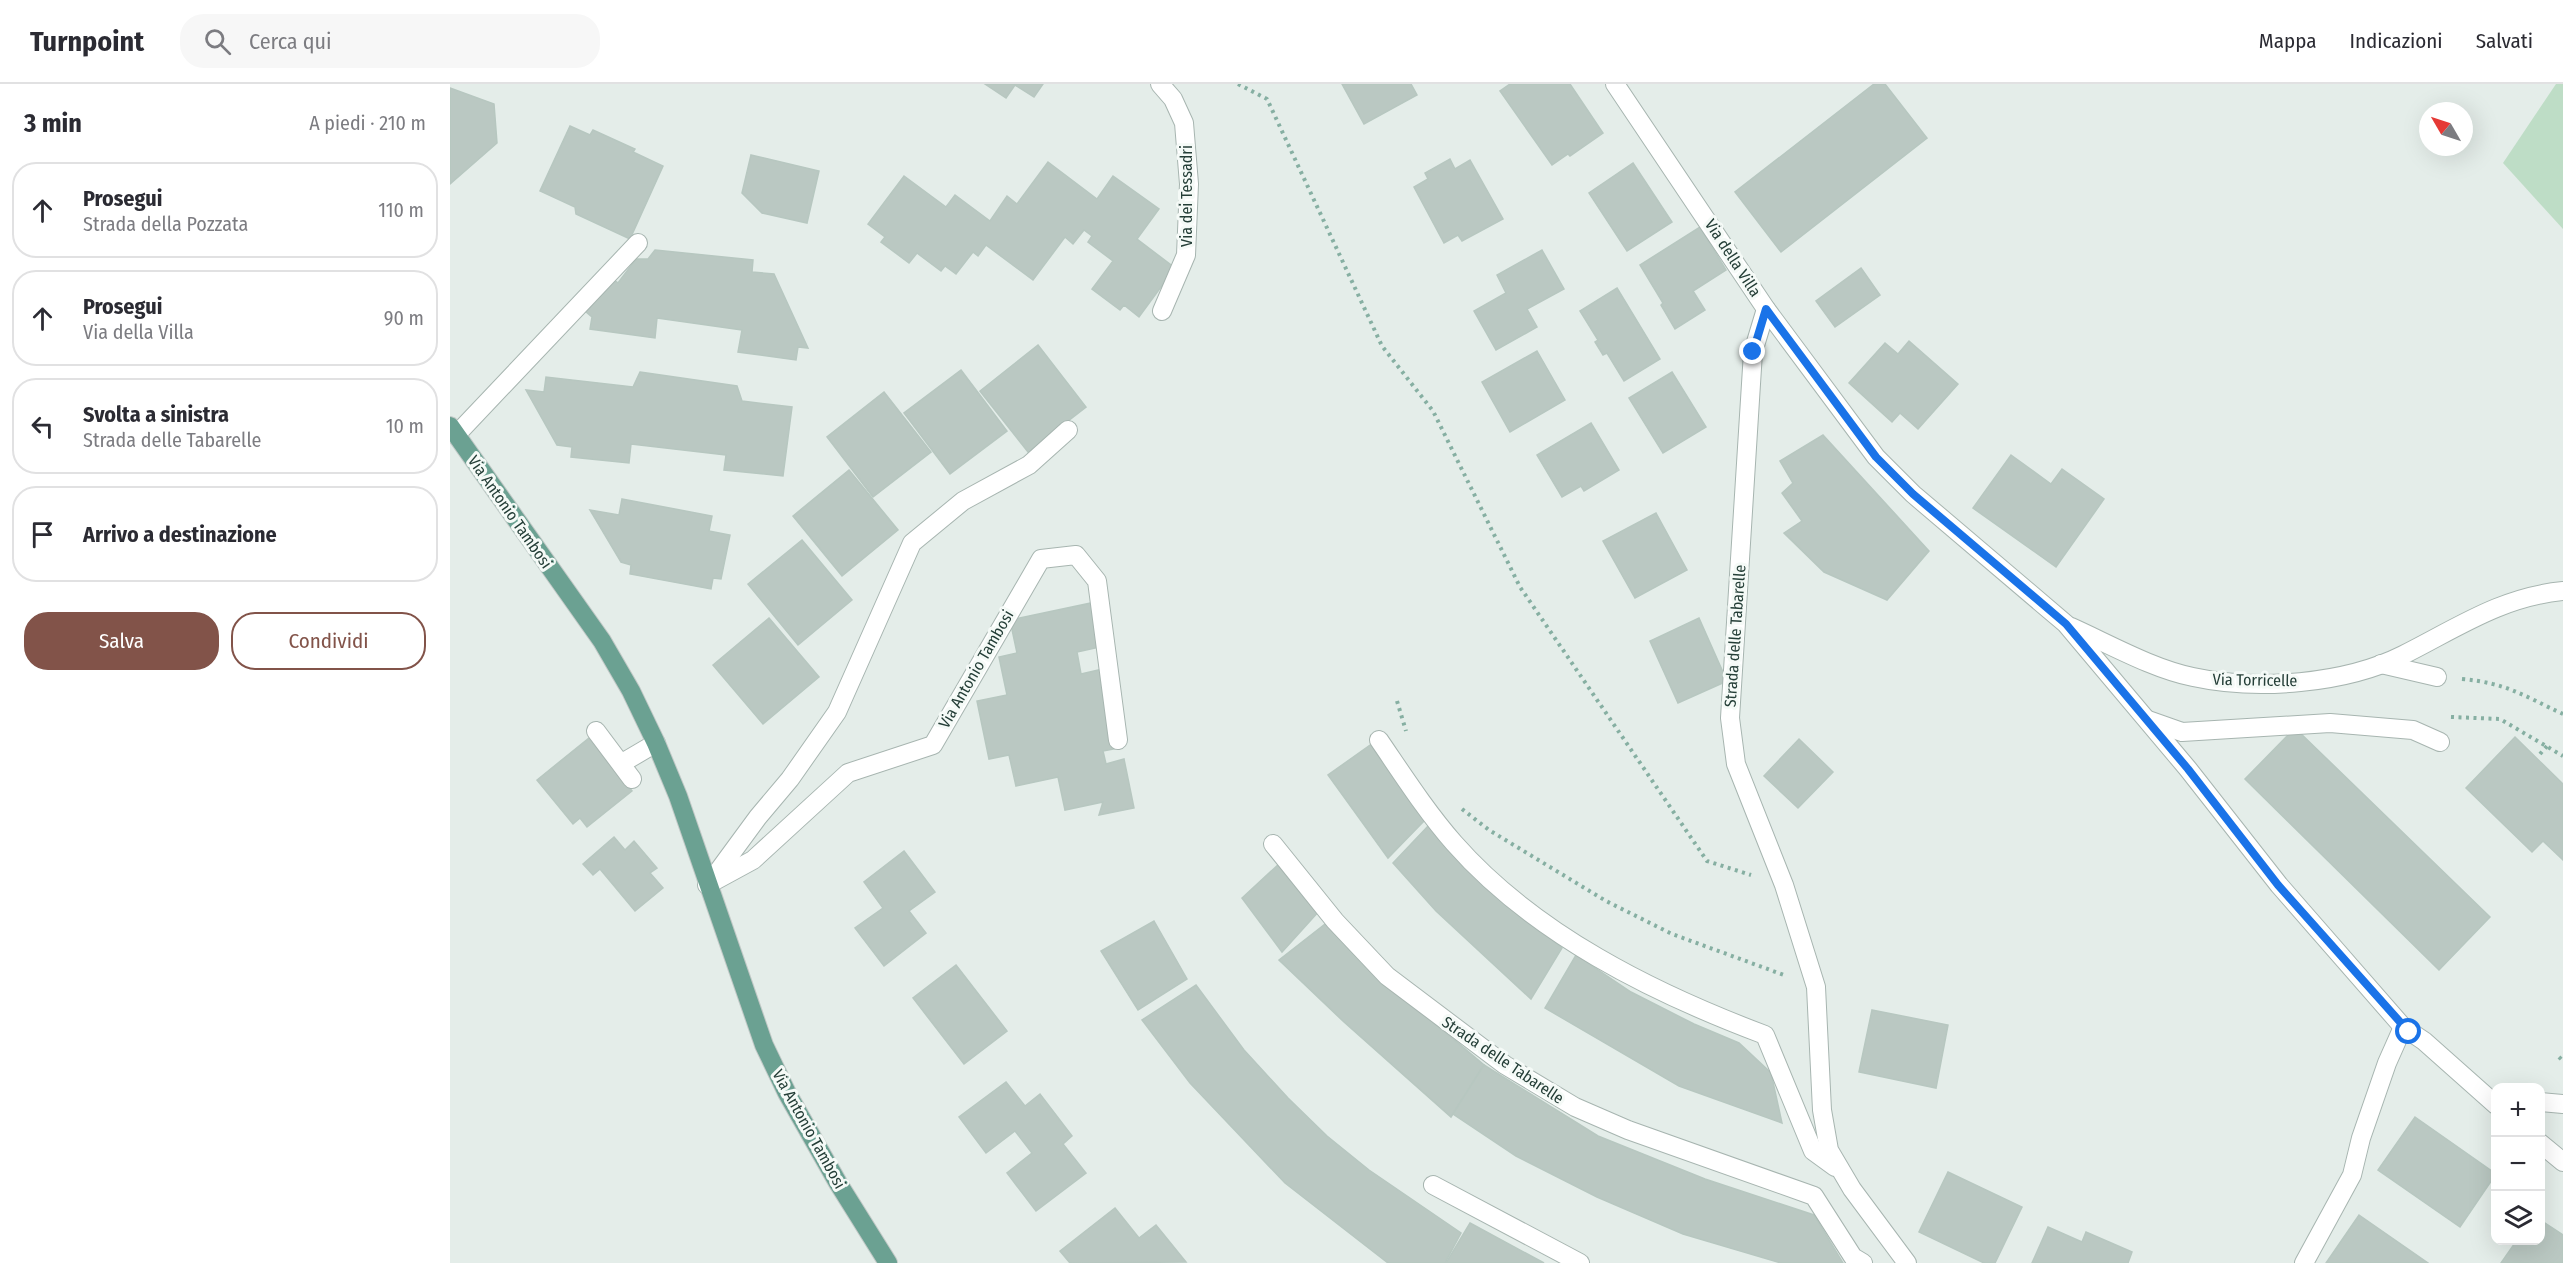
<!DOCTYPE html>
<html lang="it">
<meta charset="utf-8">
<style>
body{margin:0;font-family:"Fira Sans Condensed",sans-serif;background:#f7f7f7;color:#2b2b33}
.controls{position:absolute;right:18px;bottom:18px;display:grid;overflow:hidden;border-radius:12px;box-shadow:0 6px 24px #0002}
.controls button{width:54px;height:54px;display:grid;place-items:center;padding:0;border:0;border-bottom:2px solid #e1e1e2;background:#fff;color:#2b2b33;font:30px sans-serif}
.compass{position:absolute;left:1969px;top:18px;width:54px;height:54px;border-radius:50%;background:#fff;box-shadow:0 6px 24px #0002;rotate:309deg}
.stop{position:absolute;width:18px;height:18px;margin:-14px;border:4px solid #1a73e8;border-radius:50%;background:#fff}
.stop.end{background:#1a73e8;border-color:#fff;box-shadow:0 2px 6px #0008}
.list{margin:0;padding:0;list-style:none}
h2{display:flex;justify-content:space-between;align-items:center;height:78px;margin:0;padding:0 24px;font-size:26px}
h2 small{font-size:20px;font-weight:400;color:#7c7c81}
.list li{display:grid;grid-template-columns:39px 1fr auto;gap:18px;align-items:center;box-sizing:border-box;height:96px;margin:0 12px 12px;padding:0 12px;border:2px solid #e1e1e2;border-radius:24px}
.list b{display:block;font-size:22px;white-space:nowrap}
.list p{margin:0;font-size:20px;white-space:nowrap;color:#7c7c81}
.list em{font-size:20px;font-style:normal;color:#7c7c81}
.actions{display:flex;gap:12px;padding:18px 24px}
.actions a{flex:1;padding:14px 0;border:2px solid #825349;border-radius:24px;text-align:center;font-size:21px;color:#825349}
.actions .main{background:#825349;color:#fff}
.icon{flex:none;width:33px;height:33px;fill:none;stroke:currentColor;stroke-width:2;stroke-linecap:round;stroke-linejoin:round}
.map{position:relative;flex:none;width:2113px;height:1179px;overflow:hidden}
header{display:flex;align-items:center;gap:36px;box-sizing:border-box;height:84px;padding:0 30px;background:#fff;border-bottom:2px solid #e1e1e2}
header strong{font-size:28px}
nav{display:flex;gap:33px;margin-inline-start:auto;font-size:21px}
.search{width:420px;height:54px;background:#f7f7f7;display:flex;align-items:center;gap:15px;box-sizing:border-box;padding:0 21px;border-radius:24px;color:#7c7c81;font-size:22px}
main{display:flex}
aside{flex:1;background:#fff}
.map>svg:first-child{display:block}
.green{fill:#beddc6}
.building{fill:#bac8c2;stroke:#b7c7c0;stroke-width:1.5}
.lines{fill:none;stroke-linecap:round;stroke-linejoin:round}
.minor-casing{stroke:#a7b5b0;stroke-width:20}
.major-casing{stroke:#c2c9c7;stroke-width:20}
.path{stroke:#86afa2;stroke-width:4;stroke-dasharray:3 4.5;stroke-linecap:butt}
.minor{stroke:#fff;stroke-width:18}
.major{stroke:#6ba192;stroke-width:18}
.route{stroke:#1a73e8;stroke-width:8}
.labels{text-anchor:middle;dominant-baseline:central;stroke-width:6;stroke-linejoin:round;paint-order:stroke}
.street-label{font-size:16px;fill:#243e37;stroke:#f5faf7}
</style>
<header>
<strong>Turnpoint</strong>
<div class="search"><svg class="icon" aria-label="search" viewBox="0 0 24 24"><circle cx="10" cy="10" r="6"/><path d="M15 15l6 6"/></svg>Cerca qui</div>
<nav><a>Mappa</a><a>Indicazioni</a><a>Salvati</a></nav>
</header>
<main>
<aside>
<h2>3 min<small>A piedi · 210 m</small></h2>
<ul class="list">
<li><svg class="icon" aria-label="ahead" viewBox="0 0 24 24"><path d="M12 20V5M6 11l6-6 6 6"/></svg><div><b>Prosegui</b><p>Strada della Pozzata</p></div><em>110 m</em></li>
<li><svg class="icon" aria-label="ahead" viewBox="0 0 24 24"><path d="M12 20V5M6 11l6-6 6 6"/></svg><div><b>Prosegui</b><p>Via della Villa</p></div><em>90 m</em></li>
<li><svg class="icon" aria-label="left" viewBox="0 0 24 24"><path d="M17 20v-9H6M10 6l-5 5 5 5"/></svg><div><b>Svolta a sinistra</b><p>Strada delle Tabarelle</p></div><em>10 m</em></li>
<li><svg class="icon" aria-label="arrive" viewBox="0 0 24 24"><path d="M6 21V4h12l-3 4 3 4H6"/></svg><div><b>Arrivo a destinazione</b></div></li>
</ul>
<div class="actions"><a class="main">Salva</a><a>Condividi</a></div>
</aside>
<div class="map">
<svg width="2113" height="1179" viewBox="0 0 2113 1179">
<rect width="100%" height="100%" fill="#e4ede9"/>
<path class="green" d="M2106 0H2113V145L2053 79Z"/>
<g class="building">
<path d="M535 0H593L584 13 565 1 556 14Z"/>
<path d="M892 0H961L967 11 914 40Z"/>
<path d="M1060 0H1120L1153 49 1120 72 1118 70 1102 81 1050 7Z"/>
<path d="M1424 0H1435L1477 54 1331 168 1285 108Z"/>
<path d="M0 4 44 20 47 59 0 100Z"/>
<path d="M120 42 140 51 143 46 185 65 183 68 213 82 180 155 126 130 125 123 90 107Z"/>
<path d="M301 71 369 87 357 139 312 129 292 109Z"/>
<path d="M1000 75 1005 85 1020 76 1053 135 1012 157 1008 151 994 159 964 103 978 95 975 89Z"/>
<path d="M598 78 647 115 663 92 709 125 687 155 725 184 689 233 674 221 670 226 642 205 663 177 638 158 642 152 634 146 623 160 615 153 583 196 536 161 528 172 523 168 506 190 495 182 491 187 467 169 459 179 431 158 435 153 418 140 454 92 496 123 505 111 540 137 557 112 567 120Z"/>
<path d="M1183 79 1222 138 1177 167 1139 109Z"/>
<path d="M1250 143 1276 186 1243 207 1255 226 1225 245 1211 221 1213 219 1190 181Z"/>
<path d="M205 166 303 176 302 188 324 190 358 264 348 263 346 276 288 268 292 246 207 234 205 254 140 245 142 233 136 228 163 195 168 199 186 175H198Z"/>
<path d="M1092 166 1114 205 1077 225 1087 243 1046 266 1024 227 1056 209 1047 191Z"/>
<path d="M1411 184 1430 211 1385 243 1366 217Z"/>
<path d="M1167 204 1210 275 1174 297 1157 269 1153 271 1145 258 1148 256 1130 227Z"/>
<path d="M1459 257 1508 300 1468 345 1450 329 1442 338 1399 299 1435 259 1448 270Z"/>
<path d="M588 261 636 323 578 368 530 307Z"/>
<path d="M1087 267 1115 316 1060 348 1032 298Z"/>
<path d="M511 286 557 347 500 390 454 329Z"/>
<path d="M190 288 287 302 292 317 342 323 333 392 274 386 276 371 181 360 179 379 121 373 122 363 107 361 76 306 94 308 96 293 183 303Z"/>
<path d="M1222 288 1256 343 1213 369 1179 314Z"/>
<path d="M434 308 481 368 423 413 377 353Z"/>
<path d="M1141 339 1169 386 1134 407 1131 402 1112 413 1087 371Z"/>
<path d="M1373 351 1479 467 1437 516 1374 488 1334 449 1352 437 1332 409 1343 399 1330 377Z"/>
<path d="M1561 371 1601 400 1612 385 1654 415 1606 483 1523 424Z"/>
<path d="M399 386 448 446 392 492 343 432Z"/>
<path d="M172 415 262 432 259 447 280 451 271 495 263 494 261 505 180 490 181 481 171 478 140 426 169 431Z"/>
<path d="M1206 429 1237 486 1185 514 1153 457Z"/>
<path d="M352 456 402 516 348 561 298 500Z"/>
<path d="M641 519 650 563 627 568 631 590 653 585 669 664 653 667 656 680 674 675 684 724 649 731 653 718 615 726 608 693 566 702 559 671 539 675 527 617 557 611 549 573 567 569 560 536Z"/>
<path d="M319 534 369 593 313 640 263 581Z"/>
<path d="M1249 534 1277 597 1228 619 1200 557Z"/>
<path d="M1845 644 2040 833 1989 886 1795 695Z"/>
<path d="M2065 653 2113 700V776L2093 757 2082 768 2016 704Z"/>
<path d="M139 654 182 707 137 743 130 734 123 740 87 696Z"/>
<path d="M1349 655 1383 688 1348 724 1314 692Z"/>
<path d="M923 659 976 735 938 774 878 691Z"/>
<path d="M979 741 1071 831 1112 864 1081 915 986 827 943 779Z"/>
<path d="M164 753 175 766 184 757 207 784 200 789 213 804 185 827 150 785 143 791 133 780Z"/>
<path d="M454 767 485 808 459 827 476 849 434 882 405 844 433 824 414 798Z"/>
<path d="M830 779 870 826 832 868 792 814Z"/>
<path d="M704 837 737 895 688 926 651 867Z"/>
<path d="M879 837 935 897 1034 981 1001 1033 894 938 829 876Z"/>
<path d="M1126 871 1181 908 1244 940 1289 959 1321 989 1332 1039 1229 1002 1095 924Z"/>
<path d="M506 881 557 947 514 980 463 914Z"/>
<path d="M746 901 794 966 838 1014 877 1052 919 1086 1011 1149 995 1179H938L835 1099 740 999 692 936Z"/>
<path d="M1422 926 1498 941 1486 1004 1409 988Z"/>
<path d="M1034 981 1148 1052 1255 1095 1364 1131 1393 1179H1331L1233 1150 1147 1113 1066 1072 1003 1030Z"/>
<path d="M556 998 575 1022 590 1010 622 1052 613 1060 636 1089 586 1127 557 1089 582 1069 565 1047 536 1069 509 1033Z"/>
<path d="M1965 1033 2046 1090 2010 1143 1928 1086Z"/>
<path d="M1498 1088 1572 1123 1545 1179H1534L1469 1148Z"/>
<path d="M665 1124 689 1154 706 1141 736 1178 620 1179 610 1167Z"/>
<path d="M1909 1131 1978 1179H1876Z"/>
<path d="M2092 1137 2113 1151V1179H2051L2067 1156H2090Z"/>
<path d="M1020 1139 1094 1179H996Z"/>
<path d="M1598 1143 1632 1158 1636 1148 1682 1168 1678 1179H1582Z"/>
</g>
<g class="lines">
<defs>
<g id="minor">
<path d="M710 0 723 15 734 39 739 100 736 171 712 227"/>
<path d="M1165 0 1316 225 1426 373 1463 410 1616 540 1738 685 1829 801 1953 943 1974 957 2046 1021"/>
<path d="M1316 225 1303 268 1280 634 1286 680 1334 801 1366 903 1372 1026 1379 1066 1402 1105 1457 1179"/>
<path d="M6 351 188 159"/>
<path d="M1621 543C1659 560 1703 585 1743 593 1807 607 1895 600 1953 571 2007 544 2051 513 2113 507"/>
<path d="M1931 580 1987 593"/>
<path d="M1698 636 1732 648 1880 639 1963 646 1990 658"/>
<path d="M146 647 182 695"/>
<path d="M929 656C953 691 976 727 1004 759 1084 850 1203 909 1315 951L1363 1067 1385 1083"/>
<path d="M172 679 206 659"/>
<path d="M823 760 885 837 937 892 1055 981 1125 1023 1178 1046 1364 1112 1403 1173 1413 1179"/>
<path d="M261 797 308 733 340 695 387 628 462 459 513 417 579 381 618 346"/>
<path d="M257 801 303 776 398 689 483 661 591 475 626 471 647 497 668 656"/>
<path d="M2090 1018 2113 1020"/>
<path d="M2090 1059 2113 1078"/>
<path d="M983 1101 1130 1179"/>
<path d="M1854 1179 1902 1091 1911 1054 1937 979 1953 943"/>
</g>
<path id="major" d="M0 342 152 557 181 607 206 659 228 712 314 961 337 1009 388 1099 438 1179"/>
</defs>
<use href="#minor" class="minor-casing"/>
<use href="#major" class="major-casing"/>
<g class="path">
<path d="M788 0 817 15 932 262 983 327 1070 503 1257 777 1301 791"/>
<path d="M2012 595C2057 599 2074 612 2113 630"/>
<path d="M947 617 956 647"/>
<path d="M2001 633 2050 635 2113 672"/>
<path d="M2090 670 2097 662"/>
<path d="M1012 725 1039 746 1156 817 1222 850 1334 891"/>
<path d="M2109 973 2113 977"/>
</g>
<use href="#minor" class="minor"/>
<use href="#major" class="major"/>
</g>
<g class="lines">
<path class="route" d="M1303 268 1316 225 1426 373 1463 410 1616 540 1738 685 1828 801 1959 948"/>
</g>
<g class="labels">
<g class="street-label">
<text transform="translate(736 112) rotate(-90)">Via dei Tessadri</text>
<text transform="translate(1283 174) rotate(57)">Via della Villa</text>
<text transform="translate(60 428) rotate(55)">Via Antonio Tambosi</text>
<text transform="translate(1285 552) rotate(-86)">Strada delle Tabarelle</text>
<text transform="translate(526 585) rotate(-60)">Via Antonio Tambosi</text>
<text transform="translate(1805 596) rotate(1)">Via Torricelle</text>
<text transform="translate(1053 976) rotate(34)">Strada delle Tabarelle</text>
<text transform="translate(359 1045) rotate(61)">Via Antonio Tambosi</text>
</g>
</g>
</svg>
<div class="controls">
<button>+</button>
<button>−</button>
<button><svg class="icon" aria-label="layers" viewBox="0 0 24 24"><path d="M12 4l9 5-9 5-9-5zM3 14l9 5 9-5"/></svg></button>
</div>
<svg class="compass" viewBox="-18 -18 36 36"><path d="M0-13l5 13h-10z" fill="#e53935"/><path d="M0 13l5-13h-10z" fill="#7c7c81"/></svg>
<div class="stop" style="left:1959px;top:948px"></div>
<div class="stop end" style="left:1303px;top:268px"></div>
</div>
</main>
